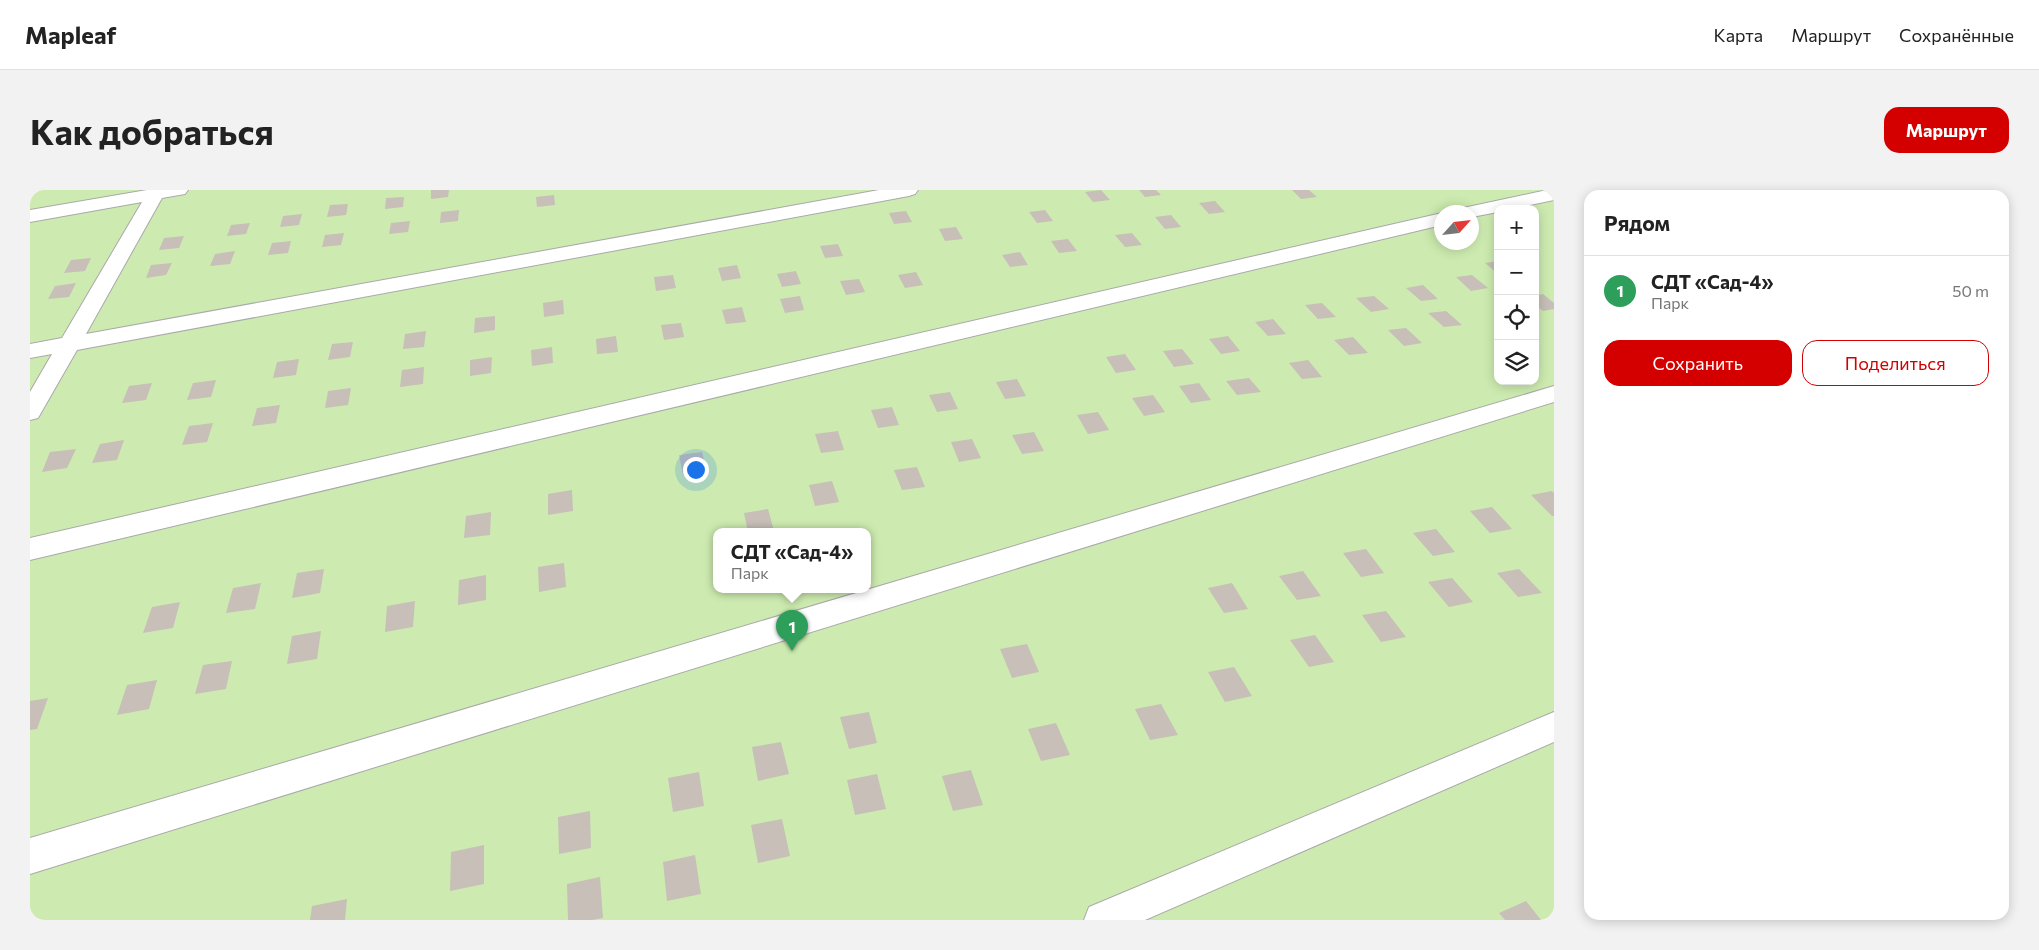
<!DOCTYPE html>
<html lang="ru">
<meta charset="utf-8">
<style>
body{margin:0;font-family:Commissioner,sans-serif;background:#f2f2f2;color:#222}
.controls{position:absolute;right:15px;top:15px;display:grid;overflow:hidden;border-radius:10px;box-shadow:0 2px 12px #0003}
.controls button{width:45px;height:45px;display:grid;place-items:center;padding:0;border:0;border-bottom:1px solid #e0e0e0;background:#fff;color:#222;font:25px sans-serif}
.compass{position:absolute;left:1404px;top:15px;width:45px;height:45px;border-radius:50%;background:#fff;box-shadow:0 2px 12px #0003;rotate:63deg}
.you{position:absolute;left:665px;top:279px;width:18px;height:18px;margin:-12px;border:4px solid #fff;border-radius:50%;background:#1a73e8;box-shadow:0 0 0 8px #1a73e833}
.badge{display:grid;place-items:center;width:32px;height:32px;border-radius:50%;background:#d40000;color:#fff;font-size:16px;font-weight:700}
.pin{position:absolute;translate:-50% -41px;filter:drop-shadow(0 1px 2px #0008)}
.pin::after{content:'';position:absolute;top:26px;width:18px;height:15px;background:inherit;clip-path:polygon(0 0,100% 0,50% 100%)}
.popup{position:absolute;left:683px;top:338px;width:158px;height:65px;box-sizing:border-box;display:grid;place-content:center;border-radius:10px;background:#fff;filter:drop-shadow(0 1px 4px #0005);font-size:16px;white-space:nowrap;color:#767676}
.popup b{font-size:19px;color:#222}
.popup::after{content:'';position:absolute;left:50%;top:100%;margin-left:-10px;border:10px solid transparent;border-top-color:#fff}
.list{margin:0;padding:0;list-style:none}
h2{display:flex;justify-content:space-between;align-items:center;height:65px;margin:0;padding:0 20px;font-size:21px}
h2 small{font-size:16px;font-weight:400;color:#767676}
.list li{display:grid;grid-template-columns:32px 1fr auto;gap:15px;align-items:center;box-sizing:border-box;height:70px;padding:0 20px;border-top:1px solid #e0e0e0}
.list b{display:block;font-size:19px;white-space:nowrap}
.list p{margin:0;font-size:16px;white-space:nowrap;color:#767676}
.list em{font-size:16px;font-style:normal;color:#767676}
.actions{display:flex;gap:10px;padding:15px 20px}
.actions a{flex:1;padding:11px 0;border:1px solid #d40000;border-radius:15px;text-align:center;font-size:18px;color:#d40000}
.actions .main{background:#d40000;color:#fff}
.icon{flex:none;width:28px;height:28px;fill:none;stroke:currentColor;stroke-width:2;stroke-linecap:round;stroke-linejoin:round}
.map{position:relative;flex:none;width:1524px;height:730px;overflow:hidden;border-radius:15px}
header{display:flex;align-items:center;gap:30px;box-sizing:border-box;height:70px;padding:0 25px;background:#fff;border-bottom:1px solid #e0e0e0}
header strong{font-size:24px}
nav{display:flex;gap:28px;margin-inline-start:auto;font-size:18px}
.intro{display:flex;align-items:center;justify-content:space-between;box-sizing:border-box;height:120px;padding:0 30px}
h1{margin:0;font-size:35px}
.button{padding:12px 22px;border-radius:15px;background:#d40000;color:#fff;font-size:18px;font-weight:700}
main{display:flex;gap:30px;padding:0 30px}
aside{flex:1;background:#fff;border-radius:15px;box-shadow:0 2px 12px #0003}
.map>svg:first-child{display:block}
.grass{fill:#cdebb0;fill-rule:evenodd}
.building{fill:#c7bfb8}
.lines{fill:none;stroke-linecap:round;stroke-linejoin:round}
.minor-casing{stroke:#a9a9a9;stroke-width:2}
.minor{fill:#fff;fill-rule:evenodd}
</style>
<header>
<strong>Mapleaf</strong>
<nav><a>Карта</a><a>Маршрут</a><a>Сохранённые</a></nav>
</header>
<div class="intro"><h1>Как добраться</h1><a class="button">Маршрут</a></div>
<main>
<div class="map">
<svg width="1524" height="730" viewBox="0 0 1524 730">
<rect width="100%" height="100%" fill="#f2efe9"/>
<path class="grass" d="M0 0H1524V730H0ZM1468 19H1505V191H1468ZM1412 22H1442V52H1412ZM687 342H837V400H687Z"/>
<g class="building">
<path d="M401 0H419L418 7 401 9Z"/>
<path d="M1071 0 1080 10 1063 12 1055 2Z"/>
<path d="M1109 0H1126L1131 5 1115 7Z"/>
<path d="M1262 0H1279L1287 7 1271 9Z"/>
<path d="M524 5 525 15 507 17 506 7Z"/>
<path d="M374 7 373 17 355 19 356 8Z"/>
<path d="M1185 11 1195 22 1179 24 1169 13Z"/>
<path d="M318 14 316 25 297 27 300 15Z"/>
<path d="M429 20 428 31 410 33 411 22Z"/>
<path d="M1015 20 1023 31 1007 33 999 22Z"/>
<path d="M876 21 882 32 864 34 859 23Z"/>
<path d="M272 24 269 35 250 37 253 26Z"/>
<path d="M1141 25 1151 37 1135 39 1125 27Z"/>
<path d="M380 31 378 42 359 44 361 33Z"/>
<path d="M220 33 216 44 197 46 201 35Z"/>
<path d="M926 37 933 49 915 51 909 39Z"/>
<path d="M314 43 311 55 292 57 295 45Z"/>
<path d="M1102 43 1112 55 1095 57 1085 45Z"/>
<path d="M154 46 149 58 129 60 134 48Z"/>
<path d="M1038 49 1047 61 1029 63 1021 51Z"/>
<path d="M261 51 258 63 238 65 242 53Z"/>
<path d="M808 54 813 66 795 68 790 56Z"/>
<path d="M205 61 200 74 180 76 185 64Z"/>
<path d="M990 62 998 75 980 77 972 65Z"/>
<path d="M61 68 55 81 34 83 41 70Z"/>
<path d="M1468 71V84L1455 73Z"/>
<path d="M142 73 136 85 116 88 121 75Z"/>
<path d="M707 75 711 88 692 91 688 78Z"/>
<path d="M766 81 771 94 752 97 747 84Z"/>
<path d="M886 82 893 95 875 98 868 85Z"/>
<path d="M643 85 646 98 626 101 624 87Z"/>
<path d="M1442 85 1458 98 1441 101 1426 87Z"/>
<path d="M829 89 835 102 816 105 810 91Z"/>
<path d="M46 93 39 107 18 109 25 96Z"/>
<path d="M1393 95 1408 109 1391 111 1376 98Z"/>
<path d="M1513 104 1524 113V119L1513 121 1505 115V106Z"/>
<path d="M770 106 774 120 755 123 750 109Z"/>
<path d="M1344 106 1359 119 1341 122 1326 108Z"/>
<path d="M533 110 534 124 514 127 513 113Z"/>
<path d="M1292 113 1306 127 1288 129 1275 115Z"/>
<path d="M712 117 716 132 696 134 692 120Z"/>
<path d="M1416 121 1432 135 1414 137 1398 123Z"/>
<path d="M465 126V140L444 143 445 128Z"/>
<path d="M1243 129 1256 144 1238 146 1225 132Z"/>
<path d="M651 133 654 147 634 150 631 135Z"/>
<path d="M1376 138 1392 153 1374 156 1358 140Z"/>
<path d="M396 141 394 157 373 159 375 144Z"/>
<path d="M586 146 588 162 567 164 566 149Z"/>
<path d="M1198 146 1210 161 1191 164 1179 149Z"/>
<path d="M1323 147 1338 163 1319 165 1304 150Z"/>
<path d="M323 152 320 167 298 170 302 154Z"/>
<path d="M522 157 523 173 502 176 501 160Z"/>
<path d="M1152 159 1164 174 1144 177 1133 161Z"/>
<path d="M1095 164 1106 180 1086 183 1076 167Z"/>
<path d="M462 167 461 183 440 186V170Z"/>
<path d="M269 169 266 185 243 188 247 172Z"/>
<path d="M1278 170 1292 187 1272 189 1259 173Z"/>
<path d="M394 177 393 194 370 197 372 180Z"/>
<path d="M1219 188 1231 202 1207 205 1196 191Z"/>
<path d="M987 189 996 206 975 209 966 192Z"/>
<path d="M186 190 181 207 157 210 163 193Z"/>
<path d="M122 193 116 210 92 213 99 196Z"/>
<path d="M1169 193 1181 210 1161 213 1149 196Z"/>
<path d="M321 198 318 215 295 218 298 201Z"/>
<path d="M920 202 928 219 907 222 899 205Z"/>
<path d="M1123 205 1135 222 1114 226 1102 208Z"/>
<path d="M250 215 246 233 222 236 227 218Z"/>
<path d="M862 217 869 235 848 238 841 220Z"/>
<path d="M1068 222 1079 240 1058 244 1047 225Z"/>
<path d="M183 233 177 252 152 255 159 236Z"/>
<path d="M808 241 814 260 791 263 785 244Z"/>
<path d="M1004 242 1014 261 992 264 982 245Z"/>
<path d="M942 249 951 268 929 272 921 252Z"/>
<path d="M94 250 87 270 62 273 70 254Z"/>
<path d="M46 259 37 278 12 282 20 262Z"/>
<path d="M672 262 677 282 653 285 649 265Z"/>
<path d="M887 277 895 297 872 300 864 280Z"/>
<path d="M802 291 809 312 785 316 779 295Z"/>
<path d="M542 300 543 321 518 325V304Z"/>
<path d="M1522 301 1524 303V326H1522L1501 305Z"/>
<path d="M1462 317 1482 339 1460 343 1440 321Z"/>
<path d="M738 319 744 341 718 342 714 323Z"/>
<path d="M461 322 460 345 434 348 436 326Z"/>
<path d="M1406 339 1425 362 1403 366 1383 343Z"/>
<path d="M1336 359 1354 383 1331 387 1313 363Z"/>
<path d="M534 373 536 397 509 402 508 377Z"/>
<path d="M294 379 290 403 262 408 267 383Z"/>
<path d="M1489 379 1512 403 1488 407 1467 383Z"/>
<path d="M1273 381 1291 406 1267 410 1249 386Z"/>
<path d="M456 385V410L428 415 429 390Z"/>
<path d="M1422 388 1443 412 1419 417 1398 392Z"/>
<path d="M231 393 225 419 196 423 203 398Z"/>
<path d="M1202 393 1218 419 1194 423 1178 398Z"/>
<path d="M385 411 383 437 355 442 357 416Z"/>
<path d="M150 412 143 438 113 443 122 417Z"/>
<path d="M1356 421 1376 447 1351 452 1332 425Z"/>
<path d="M291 441 287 469 257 474 262 446Z"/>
<path d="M1285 445 1304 472 1279 477 1260 450Z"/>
<path d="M997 454 1009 482 982 488 970 459Z"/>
<path d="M202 471 196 499 165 504 173 475Z"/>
<path d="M1204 477 1222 506 1195 512 1178 482Z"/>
<path d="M127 490 119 519 87 525 97 495Z"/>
<path d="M18 508 7 539 0 540V511Z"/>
<path d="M1131 514 1148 545 1120 550 1105 519Z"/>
<path d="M839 522 847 553 819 559 810 527Z"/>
<path d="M1026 533 1040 565 1011 571 998 539Z"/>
<path d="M751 552 759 584 728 591 722 557Z"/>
<path d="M941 580 953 615 923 621 912 586Z"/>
<path d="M669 582 674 616 643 622 638 588Z"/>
<path d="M847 584 856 619 825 625 817 590Z"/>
<path d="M560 621 561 658 529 664 528 627Z"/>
<path d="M752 629 760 666 728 673 721 635Z"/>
<path d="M454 655V694L420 701 421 662Z"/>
<path d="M665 665 671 704 637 711 633 672Z"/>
<path d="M570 687 573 728 562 730H538L537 694Z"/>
<path d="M317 709 315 730H280L282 716Z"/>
<path d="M1496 711 1511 730H1475L1469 723Z"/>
</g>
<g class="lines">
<defs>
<g id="minor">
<path d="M117 0H158L155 4 132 8 56 144 849 0H888L885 4 879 6 47 160 8 228 0 230V202L22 164 0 168V154L32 148 112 12 0 32V20Z"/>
<path d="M1517 0H1524V10L1481 19H1468V22L1442 27V22H1431L1433 18Z"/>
<path d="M1412 23V35L0 370V348Z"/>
<path d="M1524 196V212L0 684V648Z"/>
<path d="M1524 522V552L1115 730H1054L1059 717Z"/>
</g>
</defs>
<use href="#minor" class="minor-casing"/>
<use href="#minor" class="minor"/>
</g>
</svg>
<div class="controls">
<button>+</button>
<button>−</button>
<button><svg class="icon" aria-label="locate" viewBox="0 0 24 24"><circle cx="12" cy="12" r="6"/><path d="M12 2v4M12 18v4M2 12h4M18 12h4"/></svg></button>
<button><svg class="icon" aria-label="layers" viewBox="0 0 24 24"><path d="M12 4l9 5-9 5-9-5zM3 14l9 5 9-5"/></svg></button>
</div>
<svg class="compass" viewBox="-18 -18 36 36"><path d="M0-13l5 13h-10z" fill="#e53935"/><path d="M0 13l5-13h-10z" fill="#767676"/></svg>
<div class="you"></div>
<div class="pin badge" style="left:762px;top:461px;background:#2e9e5b">1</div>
<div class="popup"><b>СДТ «Сад-4»</b>Парк</div>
</div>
<aside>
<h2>Рядом<small></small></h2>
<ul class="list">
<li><span class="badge" style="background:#2e9e5b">1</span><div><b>СДТ «Сад-4»</b><p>Парк</p></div><em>50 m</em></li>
</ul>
<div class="actions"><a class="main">Сохранить</a><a>Поделиться</a></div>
</aside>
</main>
